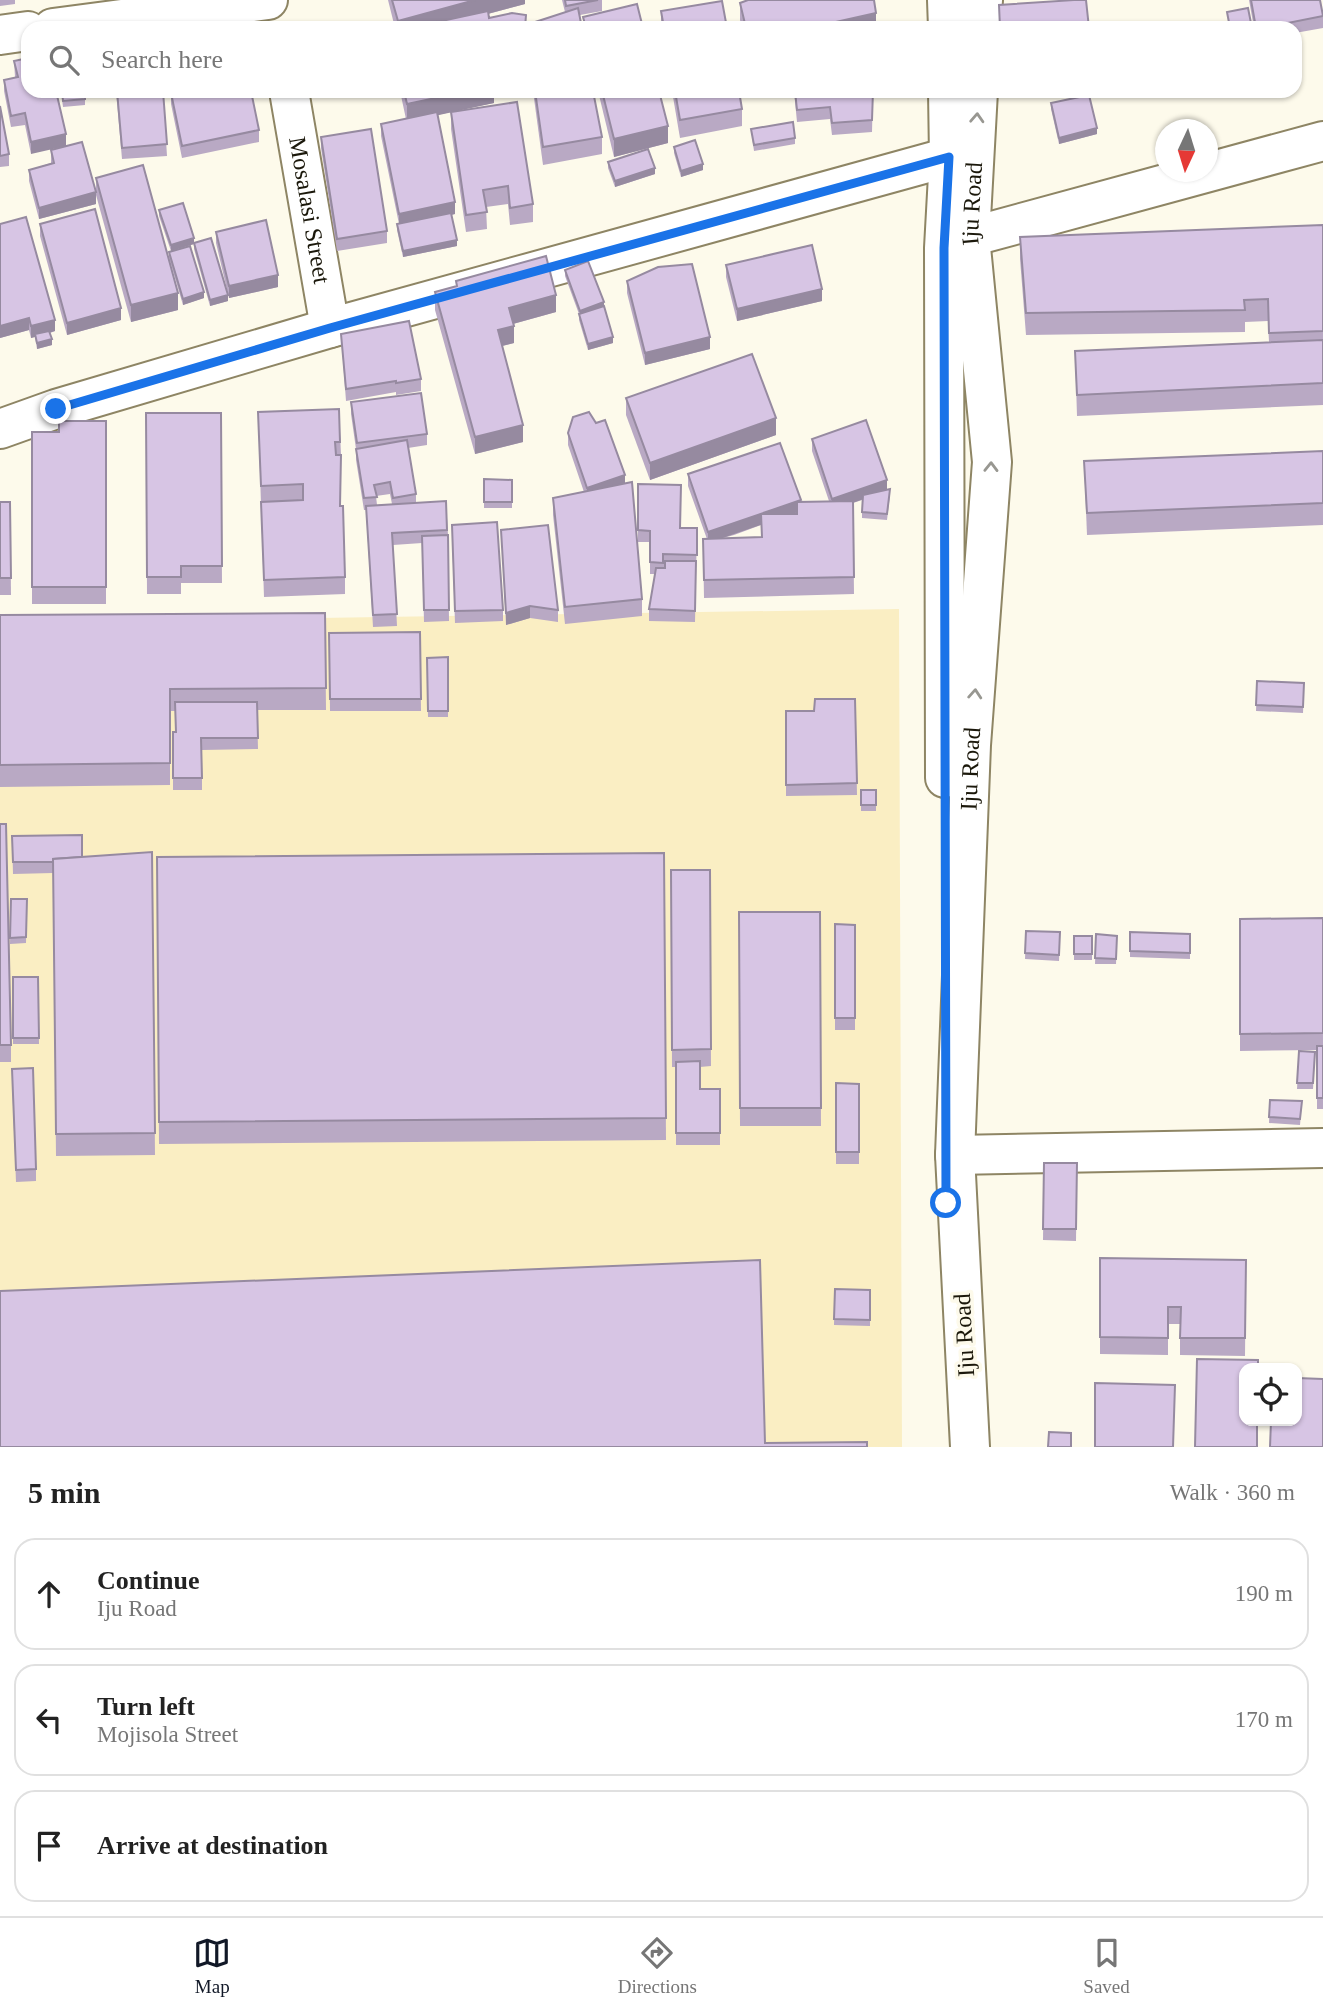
<!DOCTYPE html>
<meta charset="utf-8">
<style>
body{margin:0;font-family:"Times New Roman",serif;background:#f6f6f6;color:#222}
.controls{position:absolute;right:21px;bottom:21px;display:grid;overflow:hidden;border-radius:14px;box-shadow:0 2px 5px #0004}
.controls button{width:63px;height:63px;display:grid;place-items:center;padding:0;border:0;border-bottom:2px solid #e0e0e0;background:#fff;color:#222;font:35px sans-serif}
.compass{position:absolute;left:1155px;top:119px;width:63px;height:63px;border-radius:50%;background:#fff;box-shadow:0 2px 5px #0004;rotate:184deg}
.stop{position:absolute;width:21px;height:21px;margin:-16px;border:5px solid #1a73e8;border-radius:50%;background:#fff}
.stop.end{background:#1a73e8;border-color:#fff;box-shadow:0 2px 7px #0008}
.list{margin:0;padding:0;list-style:none}
h2{display:flex;justify-content:space-between;align-items:center;height:91px;margin:0;padding:0 28px;font-size:30px}
h2 small{font-size:23px;font-weight:400;color:#767676}
.list li{display:grid;grid-template-columns:46px 1fr auto;gap:21px;align-items:center;box-sizing:border-box;height:112px;margin:0 14px 14px;padding:0 14px;border:2px solid #e0e0e0;border-radius:21px}
.list b{display:block;font-size:26px;white-space:nowrap}
.list p{margin:0;font-size:23px;white-space:nowrap;color:#767676}
.list em{font-size:23px;font-style:normal;color:#767676}
.icon{flex:none;width:38px;height:38px;fill:none;stroke:currentColor;stroke-width:2;stroke-linecap:round;stroke-linejoin:round}
.map{position:relative;flex:none;width:1323px;height:1447px;overflow:hidden}
.search{position:absolute;background:#fff;box-shadow:0 2px 5px #0004;left:21px;right:21px;top:21px;height:77px;display:flex;align-items:center;gap:18px;box-sizing:border-box;padding:0 24px;border-radius:21px;color:#767676;font-size:26px}
.sheet{height:469px;background:#fff}
nav{display:flex;justify-content:space-around;align-items:center;box-sizing:border-box;height:98px;border-top:2px solid #e0e0e0;background:#fff;font-size:19px;color:#767676}
nav a{display:grid;justify-items:center;gap:4px}
nav .on{color:#111827}
.map>svg:first-child{display:block}
.built{fill:#faeec3}
.lines{fill:none;stroke-linecap:round;stroke-linejoin:round}
.minor-casing{stroke:#8e8564;stroke-width:42}
.major-casing{stroke:#8e8564;stroke-width:42}
.minor{stroke:#fff;stroke-width:38}
.major{stroke:#fff;stroke-width:38}
.wall{fill:#b9a9c4;fill-rule:evenodd}
.shaded-wall{fill:#968aa0}
.building{fill:#d7c5e4;stroke:#968aa0;stroke-width:2}
.oneway{stroke:#989791}
.route{stroke:#1a73e8;stroke-width:9}
.labels{text-anchor:middle;dominant-baseline:central;stroke-width:7;stroke-linejoin:round;paint-order:stroke}
.street-label{font-size:24px;fill:#1b180b;stroke:#fdfaeb}
</style>
<div class="map">
<svg width="1323" height="1447" viewBox="0 0 1323 1447">
<rect width="100%" height="100%" fill="#fdfaeb"/>
<path class="built" d="M899 609 902 1447H0V623Z"/>
<g class="lines">
<defs>
<g id="minor">
<path d="M53 28 268 0"/>
<path d="M0 35 28 31"/>
<path id="s1" d="M289 91 330 328"/>
<path d="M970 237 1323 141"/>
<path d="M0 429 56 409 330 328 949 157"/>
<path d="M955 1155 1323 1148"/>
</g>
<g id="major">
<path d="M947 0 948 28"/>
<path d="M981 28 983 0"/>
<path d="M945 778 944 248 949 157 948 91"/>
<path id="s2" d="M970 1447 955 1155 971 745 992 462 970 237 978 91"/>
</g>
</defs>
<use href="#minor" class="minor-casing"/>
<use href="#major" class="major-casing"/>
<use href="#minor" class="minor"/>
<use href="#major" class="major"/>
</g>
<g class="wall">
<path d="M0 0H15V4L0 6Z"/>
<path d="M388 0H525V4L488 14 489 18 526 28H395Z"/>
<path d="M562 0H602V11L580 15 565 12Z"/>
<path d="M1249 0H1320L1323 16V28L1295 33V28H1254Z"/>
<path d="M740 3 876 28H742L740 20Z"/>
<path d="M661 11 727 28H661Z"/>
<path d="M14 61 56 91 31 154 25 125 11 127 4 91V80L15 77Z"/>
<path d="M61 91H85V105L63 107Z"/>
<path d="M116 91H163L167 156 122 159Z"/>
<path d="M173 91H251L259 130V142L182 158 171 104V93L173 92Z"/>
<path d="M400 91H494V103L454 111 533 204V222L510 225 508 204 486 207 487 229 466 232 451 129V112L437 115 455 214 451 215 457 246 403 257 397 230V224H399L381 136V124L406 119Z"/>
<path d="M533 91H593L602 137V154L543 165Z"/>
<path d="M598 91H659L668 143 614 157Z"/>
<path d="M672 91H739L742 109V126L680 138Z"/>
<path d="M794 91H873L872 132 832 135 830 119 797 122Z"/>
<path d="M1051 103 1097 134 1059 144 1051 109Z"/>
<path d="M0 106 9 154V166L0 167Z"/>
<path d="M751 129 795 138V144L754 151Z"/>
<path d="M321 137 387 231V243L337 251 321 148Z"/>
<path d="M674 147 703 170 681 177 674 153Z"/>
<path d="M51 150 96 204 39 219 29 181V170L51 163Z"/>
<path d="M608 162 655 174 615 187 608 168Z"/>
<path d="M96 178 178 310 131 322 96 195Z"/>
<path d="M159 210 194 243 228 301 210 306 194 249V244L171 251 159 216Z"/>
<path d="M0 224 55 331 50 333 52 345 37 349 35 337 31 338 29 330 0 338Z"/>
<path d="M40 224 121 320 67 335 40 236Z"/>
<path d="M1323 225V405L1077 416 1075 351 1269 342 1268 321 1245 322V332L1026 335 1020 259V237Z"/>
<path d="M216 232 278 287 229 298 216 243Z"/>
<path d="M169 252 204 298 183 305 169 258Z"/>
<path d="M726 265 822 301 737 321 726 277Z"/>
<path d="M565 270 604 307 613 343 588 350 579 320V314L565 276Z"/>
<path d="M456 281 556 312 513 324 514 343 502 346 523 442 475 454 435 310V292L456 286Z"/>
<path d="M627 281 710 349 645 365 627 293Z"/>
<path d="M341 334 421 379V391L396 395V392L346 401Z"/>
<path d="M626 398 776 435 650 480 626 415Z"/>
<path d="M351 402 427 434V445L408 448 416 494V503L446 501 448 535 449 621 424 622 422 543 393 545 397 626 373 627 366 510H364L356 460V449L351 414ZM390 494 392 504 377 505 376 496Z"/>
<path d="M339 409 341 455 340 506 345 577V594L264 597 258 412Z"/>
<path d="M146 413H221L222 583H181V594H147Z"/>
<path d="M106 421V604H32V432H59Z"/>
<path d="M568 433 625 484 642 599V616L565 624 553 515V498L584 492 568 445Z"/>
<path d="M812 439 887 489 890 495 887 520 862 518V500L853 503 854 594 704 598 703 539H707L688 486V474L801 502 829 501 812 451ZM761 525V537L723 538 734 535Z"/>
<path d="M1323 451V525L1087 535 1084 461Z"/>
<path d="M484 479 512 480V508H484Z"/>
<path d="M638 484 680 528H697L695 622 649 621V609L655 574H650V542H638Z"/>
<path d="M0 502H10L11 595H0Z"/>
<path d="M501 530 558 610V622L530 618 506 625Z"/>
<path d="M452 537 503 610V621L455 623Z"/>
<path d="M325 613 326 710H257L258 749 202 750V790H173V732H176L175 711H170V785L0 787V615Z"/>
<path d="M420 632 421 711H330L329 633Z"/>
<path d="M448 657V717H428L427 658Z"/>
<path d="M1257 681 1304 683 1303 713 1256 711Z"/>
<path d="M855 699 857 795 786 796V711H814Z"/>
<rect x="861" y="790" width="15" height="21"/>
<path d="M0 824 11 1045V1062H0Z"/>
<path d="M12 836 82 857 152 852 155 1155 56 1156 53 873 13 874Z"/>
<path d="M664 853 666 1140 159 1144 157 857Z"/>
<path d="M671 870H710L711 1066 700 1067V1089H720V1145H676V1067H672Z"/>
<path d="M11 899H27L26 943 10 944Z"/>
<path d="M739 912H820L821 1126H740Z"/>
<path d="M1323 918V1109H1317V1050L1240 1051V919Z"/>
<path d="M835 924 855 925V1030H835Z"/>
<path d="M1026 931 1060 932 1059 961 1025 959Z"/>
<path d="M1130 932 1190 934V959L1130 957Z"/>
<path d="M1096 934 1117 936 1116 964H1095Z"/>
<rect x="1074" y="936" width="18" height="24"/>
<path d="M13 977H38L39 1044H13Z"/>
<path d="M1299 1051 1315 1052 1313 1089H1297Z"/>
<path d="M12 1081 36 1169V1181L16 1182Z"/>
<path d="M836 1083 859 1084V1164H836Z"/>
<path d="M1270 1100 1302 1101 1300 1125 1269 1123Z"/>
<path d="M1044 1163H1077L1076 1241 1043 1240Z"/>
<path d="M1100 1258 1246 1260 1245 1356 1180 1355V1324H1168V1355L1100 1354Z"/>
<path d="M835 1289 870 1290V1326L834 1325Z"/>
</g>
<g class="shaded-wall">
<path d="M475 0H525V4L434 28H398V21Z"/>
<path d="M876 13V28H809Z"/>
<path d="M469 91H494V103L407 122V104Z"/>
<path d="M668 126V143L614 157V139Z"/>
<path d="M1097 128V134L1059 144V138Z"/>
<path d="M66 134V146L31 154V142Z"/>
<path d="M703 164V170L681 177V171Z"/>
<path d="M655 168V174L615 187V181Z"/>
<path d="M96 192V204L39 219V208Z"/>
<path d="M455 202V214L399 226V214Z"/>
<path d="M194 238V244L171 251V245Z"/>
<path d="M457 240V246L403 257V251Z"/>
<path d="M278 275V287L229 298V286Z"/>
<path d="M822 289V301L737 321V309Z"/>
<path d="M204 292V298L183 305V299Z"/>
<path d="M178 293V310L131 322V305Z"/>
<path d="M228 295V301L210 306V300Z"/>
<path d="M556 295V312L509 325V308Z"/>
<path d="M604 302V308L580 317V311Z"/>
<path d="M121 308V320L67 335V323Z"/>
<path d="M29 318V330L0 338V326Z"/>
<path d="M55 320V331L31 338V326Z"/>
<path d="M514 326V343L498 347V330Z"/>
<path d="M613 337V343L588 350V344Z"/>
<path d="M710 337V349L645 365V353Z"/>
<path d="M52 339V345L37 349V343Z"/>
<path d="M776 418V435L650 480V463Z"/>
<path d="M523 425V442L475 454V437Z"/>
<path d="M625 475V487L587 500V488Z"/>
<path d="M887 480V491L832 510V499Z"/>
<path d="M801 500V511L708 543V532Z"/>
<path d="M530 606V618L506 625V613Z"/>
</g>
<g class="building">
<path d="M392 0H475L398 21Z"/>
<path d="M565 0H598L566 6Z"/>
<path d="M748 0H874L876 13 809 28H746L740 3Z"/>
<path d="M1074 0H1086L1089 28H1000L999 5Z"/>
<path d="M1251 0H1320L1323 16 1262 28H1256Z"/>
<path d="M722 1 727 28H664L661 11Z"/>
<path d="M637 4 643 28H586L583 17Z"/>
<path d="M578 8 582 28H527L526 25Z"/>
<path d="M1248 8 1252 28H1230L1227 12Z"/>
<path d="M488 11 489 18 512 13 526 15 525 28H409Z"/>
<path d="M28 58V91H56L66 134 31 142 25 113 11 116 4 80 18 77 14 61Z"/>
<path d="M62 91H85V99L63 101Z"/>
<path d="M117 91H163L167 144 122 148Z"/>
<path d="M179 91H251L259 130 182 146 171 93Z"/>
<path d="M404 91H469L407 104Z"/>
<path d="M535 91H593L602 137 543 147Z"/>
<path d="M602 91H659L668 126 614 139Z"/>
<path d="M675 91H739L742 109 680 120Z"/>
<path d="M795 91H873L872 120 832 123 830 107 797 110Z"/>
<path d="M1089 95 1097 128 1059 138 1051 103Z"/>
<path d="M517 102 533 204 510 208 508 186 483 190 487 212 466 215 451 112Z"/>
<path d="M0 106 9 154 0 156Z"/>
<path d="M437 112 455 202 399 214 381 124Z"/>
<path d="M793 122 795 138 754 145 751 129Z"/>
<path d="M371 129 387 231 337 239 321 137Z"/>
<path d="M695 140 703 164 681 171 674 147Z"/>
<path d="M82 142 96 192 39 208 29 170 54 163 51 150Z"/>
<path d="M648 149 655 168 615 181 608 162Z"/>
<path d="M143 165 178 293 131 305 96 178Z"/>
<path d="M183 203 194 238 171 245 159 210Z"/>
<path d="M95 209 121 308 67 323 40 224Z"/>
<path d="M451 213 457 240 403 251 397 224Z"/>
<path d="M26 217 55 320 31 326 29 318 0 326V224Z"/>
<path d="M266 220 278 275 229 286 216 232Z"/>
<path d="M1323 225V331L1269 333 1268 299 1244 300 1245 310 1026 313 1020 237Z"/>
<path d="M211 238 228 295 210 300 194 243Z"/>
<path d="M812 245 822 289 737 309 726 265Z"/>
<path d="M190 246 204 292 183 299 169 252Z"/>
<path d="M546 256 556 295 509 308 514 326 498 330 523 425 475 437 435 292 457 286 456 281Z"/>
<path d="M588 261 604 302 580 311 565 270Z"/>
<path d="M692 264 710 337 645 353 627 281 658 267Z"/>
<path d="M604 306 613 337 588 344 579 314Z"/>
<path d="M409 321 421 379 396 383V381L346 389 341 334Z"/>
<path d="M49 331 52 339 37 343 35 334Z"/>
<path d="M1323 340V383L1077 395 1075 351Z"/>
<path d="M752 354 776 418 650 463 626 398Z"/>
<path d="M421 393 427 434 357 443 351 402Z"/>
<path d="M339 409 340 442H335L336 455H341L340 506H343L345 577 264 580 261 502 303 500V484L261 486 258 412Z"/>
<path d="M589 412 596 423 605 420 625 475 587 488 568 433 573 417Z"/>
<path d="M146 413H221L222 566H181V577H147Z"/>
<path d="M866 420 887 480 832 499 812 439Z"/>
<path d="M59 421H106V587H32V432H59Z"/>
<path d="M407 440 416 494 393 498 390 482 374 485 377 497 364 498 356 449Z"/>
<path d="M780 443 801 500 708 532 688 474Z"/>
<path d="M1323 451V503L1087 513 1084 461Z"/>
<path d="M484 479 512 480V502H484Z"/>
<path d="M632 482 642 599 565 607 553 498Z"/>
<path d="M638 484 681 485 680 528H697V555L663 554V563L650 562V531L638 530Z"/>
<path d="M890 489 887 514 862 512 863 495Z"/>
<path d="M446 501 447 530 392 533 397 614 373 615 366 506Z"/>
<path d="M853 501 854 577 704 580 703 539 762 537 761 514H797V502Z"/>
<path d="M0 502H10L11 578H0Z"/>
<path d="M497 522 503 610 455 611 452 525Z"/>
<path d="M548 525 558 610 530 606 506 613 501 530Z"/>
<path d="M448 535 449 610H424L422 536Z"/>
<path d="M665 561H696L695 611 649 609 656 568H665Z"/>
<path d="M325 613 326 688 170 689V763L0 765V615Z"/>
<path d="M420 632 421 699H330L329 633Z"/>
<path d="M448 657V711H428L427 658Z"/>
<path d="M1257 681 1304 683 1303 707 1256 705Z"/>
<path d="M815 699H855L857 783 786 785V711H814Z"/>
<path d="M175 702H257L258 738H201L202 778H173V732H176Z"/>
<rect x="861" y="790" width="15" height="15"/>
<path d="M0 824H6L11 1045H0Z"/>
<path d="M82 835V857L53 859V862H13L12 836Z"/>
<path d="M152 852 155 1133 56 1134 53 859Z"/>
<path d="M664 853 666 1118 159 1122 157 857Z"/>
<path d="M671 870H710L711 1049 672 1050Z"/>
<path d="M11 899H27L26 937 10 938Z"/>
<path d="M739 912H820L821 1108H740Z"/>
<path d="M1323 918V1033L1240 1034V919Z"/>
<path d="M835 924 855 925V1018H835Z"/>
<path d="M1026 931 1060 932 1059 955 1025 953Z"/>
<path d="M1130 932 1190 934V953L1130 951Z"/>
<path d="M1096 934 1117 936 1116 959 1095 958Z"/>
<rect x="1074" y="936" width="18" height="18"/>
<path d="M13 977H38L39 1038H13Z"/>
<rect x="1317" y="1046" width="6" height="52"/>
<path d="M1299 1051 1315 1052 1313 1083H1297Z"/>
<path d="M700 1061V1089H720V1133H676V1062Z"/>
<path d="M33 1068 36 1169 16 1170 12 1069Z"/>
<path d="M836 1083 859 1084V1152H836Z"/>
<path d="M1270 1100 1302 1101 1300 1119 1269 1117Z"/>
<path d="M1044 1163H1077L1076 1229H1043Z"/>
<path d="M1100 1258 1246 1260 1245 1338H1180L1181 1307H1168V1338L1100 1337Z"/>
<path d="M760 1260 765 1443 867 1442V1447H0V1291Z"/>
<path d="M835 1289 870 1290V1320L834 1319Z"/>
<path d="M1197 1359 1258 1360V1368H1244V1421H1257V1447H1195Z"/>
<path d="M1297 1378 1323 1379V1447H1270L1271 1421H1297Z"/>
<path d="M1095 1383 1175 1385 1173 1447H1095Z"/>
<path d="M1049 1432 1071 1433V1447H1048Z"/>
</g>
<defs><path id="oneway-chevron" d="M-2-3.5L2.5 0L-2 3.5" fill="none" stroke-width="1.6" stroke-linecap="round" stroke-linejoin="round" transform="scale(1.75)"/></defs>
<g class="oneway">
<use href="#oneway-chevron" transform="translate(977 118) rotate(-87)"/>
<use href="#oneway-chevron" transform="translate(991 467) rotate(-89)"/>
<use href="#oneway-chevron" transform="translate(975 694) rotate(-86)"/>
</g>
<g class="lines">
<path class="route" d="M56 409 330 328 949 157 944 248 946 1203"/>
</g>
<g class="labels">
<g class="street-label">
<text stroke="none"><textPath href="#s2" startOffset="1246">Iju Road</textPath></text>
<text stroke="none"><textPath href="#s1" startOffset="121">Mosalasi Street</textPath></text>
<text stroke="none"><textPath href="#s2" startOffset="679">Iju Road</textPath></text>
<text transform="translate(964 1335) rotate(-93)">Iju Road</text>
</g>
</g>
</svg>
<div class="controls">
<button><svg class="icon" aria-label="locate" viewBox="0 0 24 24"><circle cx="12" cy="12" r="6"/><path d="M12 2v4M12 18v4M2 12h4M18 12h4"/></svg></button>
</div>
<svg class="compass" viewBox="-18 -18 36 36"><path d="M0-13l5 13h-10z" fill="#e53935"/><path d="M0 13l5-13h-10z" fill="#767676"/></svg>
<div class="stop" style="left:946px;top:1203px"></div>
<div class="stop end" style="left:56px;top:409px"></div>
<div class="search"><svg class="icon" aria-label="search" viewBox="0 0 24 24"><circle cx="10" cy="10" r="6"/><path d="M15 15l6 6"/></svg>Search here</div>
</div>
<section class="sheet">
<h2>5 min<small>Walk · 360 m</small></h2>
<ul class="list">
<li><svg class="icon" aria-label="ahead" viewBox="0 0 24 24"><path d="M12 20V5M6 11l6-6 6 6"/></svg><div><b>Continue</b><p>Iju Road</p></div><em>190 m</em></li>
<li><svg class="icon" aria-label="left" viewBox="0 0 24 24"><path d="M17 20v-9H6M10 6l-5 5 5 5"/></svg><div><b>Turn left</b><p>Mojisola Street</p></div><em>170 m</em></li>
<li><svg class="icon" aria-label="arrive" viewBox="0 0 24 24"><path d="M6 21V4h12l-3 4 3 4H6"/></svg><div><b>Arrive at destination</b></div></li>
</ul>
</section>
<nav>
<a class="on"><svg class="icon" aria-label="map" viewBox="0 0 24 24"><path d="M3 6l6-2 6 2 6-2v14l-6 2-6-2-6 2zM9 4v14M15 6v14"/></svg>Map</a>
<a><svg class="icon" aria-label="directions" viewBox="0 0 24 24"><path d="M12 3l9 9-9 9-9-9zM9 14v-3h6M13 9l2 2-2 2"/></svg>Directions</a>
<a><svg class="icon" aria-label="saved" viewBox="0 0 24 24"><path d="M7 4h10v16l-5-4-5 4z"/></svg>Saved</a>
</nav>
